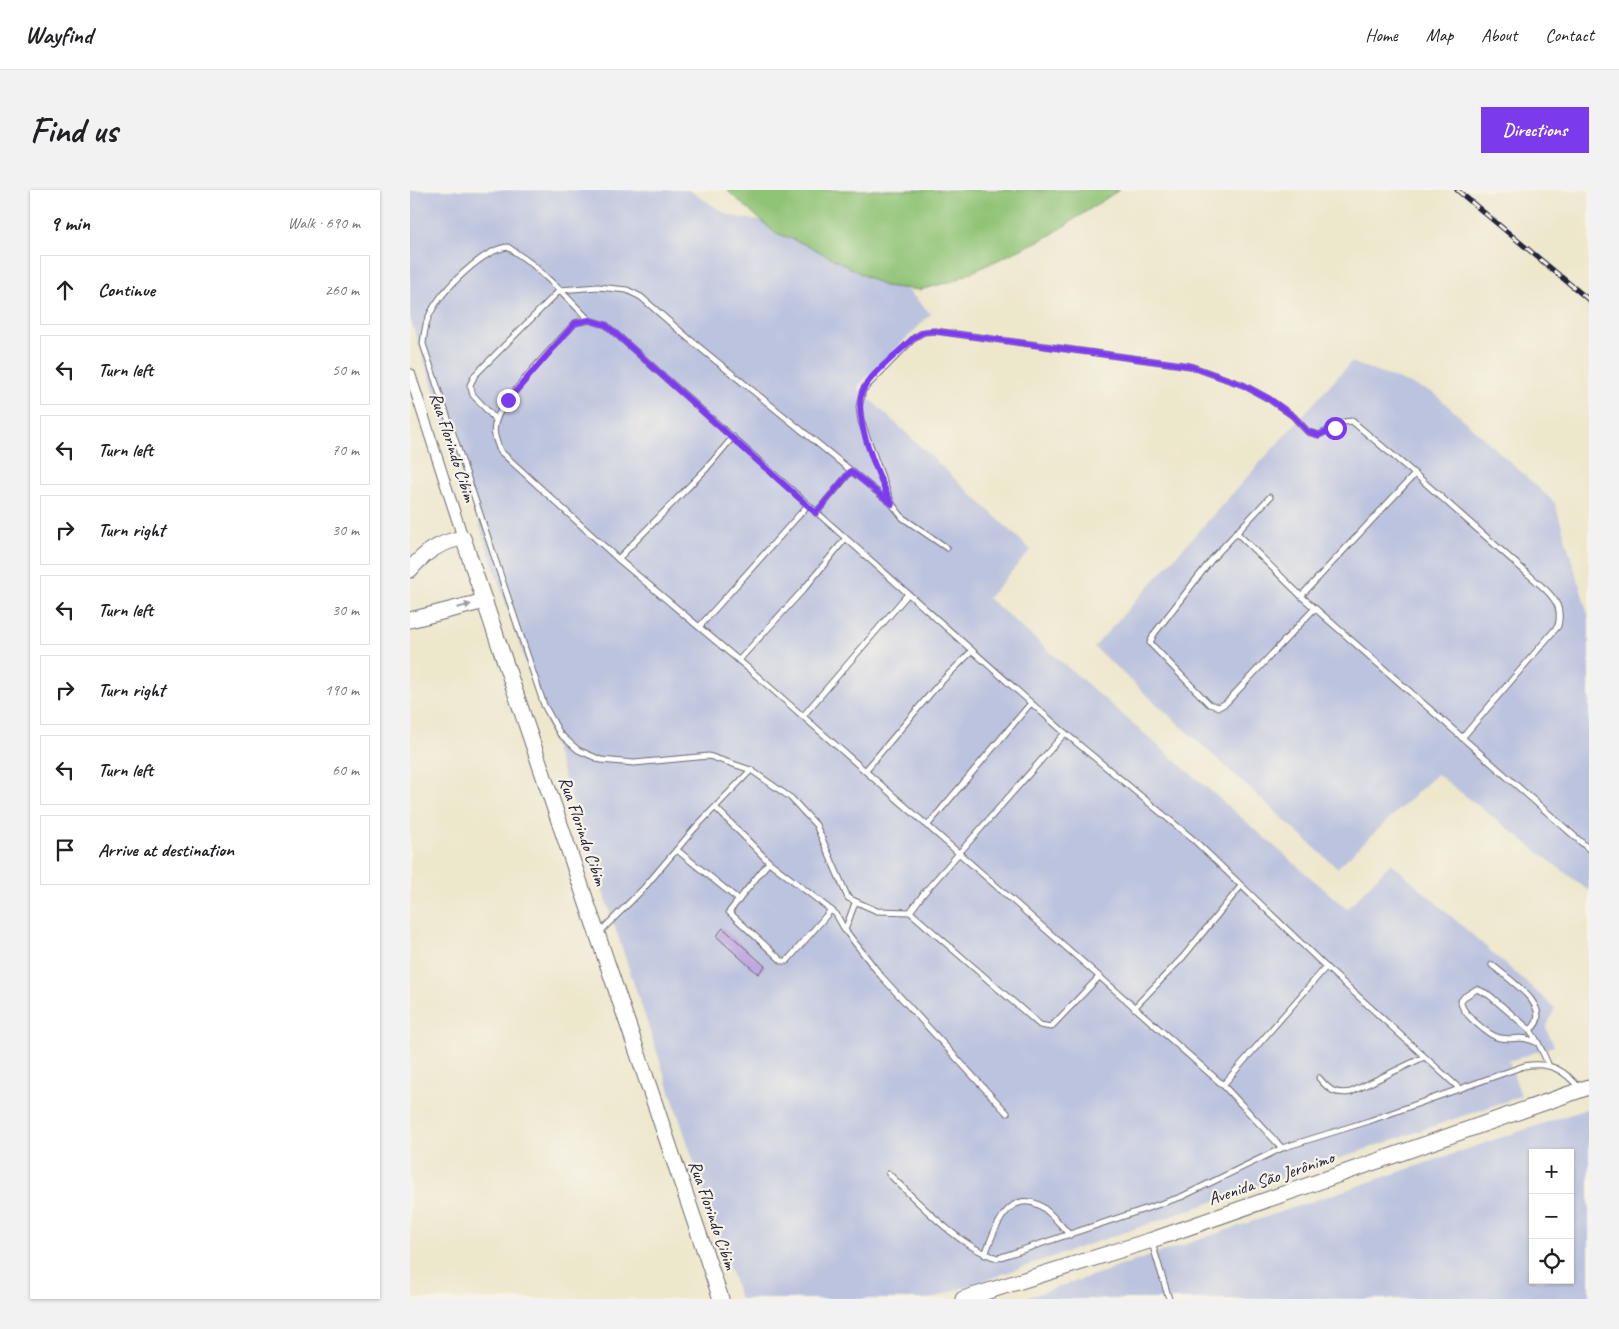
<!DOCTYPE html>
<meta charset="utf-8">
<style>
body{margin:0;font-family:Caveat,sans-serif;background:#f2f2f2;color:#202124}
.controls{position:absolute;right:15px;bottom:15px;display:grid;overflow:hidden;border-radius:0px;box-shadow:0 1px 4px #0004}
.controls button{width:45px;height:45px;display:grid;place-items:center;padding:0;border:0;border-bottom:1px solid #e0e0e0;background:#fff;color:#202124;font:25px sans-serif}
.stop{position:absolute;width:15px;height:15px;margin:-11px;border:4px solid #7c3aed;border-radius:50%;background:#fff}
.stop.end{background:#7c3aed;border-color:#fff;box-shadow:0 1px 5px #0008}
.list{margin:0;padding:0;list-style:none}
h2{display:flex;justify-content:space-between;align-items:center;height:65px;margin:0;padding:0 20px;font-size:21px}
h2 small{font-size:16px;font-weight:400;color:#757577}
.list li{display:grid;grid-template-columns:32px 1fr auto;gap:15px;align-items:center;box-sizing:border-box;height:70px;margin:0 10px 10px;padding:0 10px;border:1px solid #e0e0e0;border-radius:0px}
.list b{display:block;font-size:19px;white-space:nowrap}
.list em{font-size:16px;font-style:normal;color:#757577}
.icon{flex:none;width:28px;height:28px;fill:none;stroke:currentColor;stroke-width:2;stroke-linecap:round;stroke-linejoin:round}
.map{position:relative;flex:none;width:1179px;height:1109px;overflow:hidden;border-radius:0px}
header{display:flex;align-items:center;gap:30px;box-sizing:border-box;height:70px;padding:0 25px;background:#fff;border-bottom:1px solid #e0e0e0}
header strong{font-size:24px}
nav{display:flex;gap:28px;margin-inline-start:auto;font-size:18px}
.intro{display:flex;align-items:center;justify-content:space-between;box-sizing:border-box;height:120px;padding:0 30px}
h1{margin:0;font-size:35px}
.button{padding:12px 22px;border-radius:0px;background:#7c3aed;color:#fff;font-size:18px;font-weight:700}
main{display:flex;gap:30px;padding:0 30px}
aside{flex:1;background:#fff;border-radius:0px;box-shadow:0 1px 4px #0004}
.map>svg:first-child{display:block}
.industrial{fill:#bcc3de;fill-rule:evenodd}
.green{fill:#8fc375;stroke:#587258}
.building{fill:#b79fdd}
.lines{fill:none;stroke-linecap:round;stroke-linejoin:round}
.lane-casing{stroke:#69676e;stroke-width:7}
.street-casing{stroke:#69676e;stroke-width:12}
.secondary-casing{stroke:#69676e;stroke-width:17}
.lane{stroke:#fff;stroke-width:5}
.street{stroke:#fff;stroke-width:10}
.secondary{stroke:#fff;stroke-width:15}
.rail-casing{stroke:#22223b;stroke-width:5}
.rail{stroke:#f7f3e8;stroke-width:3;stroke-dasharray:9;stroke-linecap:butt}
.oneway{fill:#9c9ca7}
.route{stroke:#7c3aed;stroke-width:6}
.labels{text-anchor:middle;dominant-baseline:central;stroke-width:4.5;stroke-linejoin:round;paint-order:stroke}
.street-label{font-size:18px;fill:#22223b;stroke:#f7f3e8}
</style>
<header>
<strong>Wayfind</strong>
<nav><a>Home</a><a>Map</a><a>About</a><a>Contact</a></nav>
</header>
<div class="intro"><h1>Find us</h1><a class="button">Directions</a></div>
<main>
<aside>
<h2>9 min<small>Walk · 690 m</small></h2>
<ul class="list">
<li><svg class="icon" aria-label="ahead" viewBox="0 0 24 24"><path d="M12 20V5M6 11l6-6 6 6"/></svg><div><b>Continue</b></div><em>260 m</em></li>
<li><svg class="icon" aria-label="left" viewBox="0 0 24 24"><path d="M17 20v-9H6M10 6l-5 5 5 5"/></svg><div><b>Turn left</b></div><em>50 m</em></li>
<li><svg class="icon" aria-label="left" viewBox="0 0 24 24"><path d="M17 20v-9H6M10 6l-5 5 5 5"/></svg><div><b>Turn left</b></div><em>70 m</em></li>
<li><svg class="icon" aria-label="right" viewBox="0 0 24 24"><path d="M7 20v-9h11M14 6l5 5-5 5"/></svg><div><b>Turn right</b></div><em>30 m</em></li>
<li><svg class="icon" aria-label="left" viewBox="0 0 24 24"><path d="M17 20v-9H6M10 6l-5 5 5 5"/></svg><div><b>Turn left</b></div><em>30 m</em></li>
<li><svg class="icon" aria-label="right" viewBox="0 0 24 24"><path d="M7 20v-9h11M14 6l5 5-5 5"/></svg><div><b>Turn right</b></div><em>190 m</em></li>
<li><svg class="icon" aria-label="left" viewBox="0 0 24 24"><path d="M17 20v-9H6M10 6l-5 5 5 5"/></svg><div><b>Turn left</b></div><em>60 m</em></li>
<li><svg class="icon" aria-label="arrive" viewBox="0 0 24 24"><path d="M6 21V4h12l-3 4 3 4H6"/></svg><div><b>Arrive at destination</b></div></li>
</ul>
</aside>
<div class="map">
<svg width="1179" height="1109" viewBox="0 0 1179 1109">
<rect width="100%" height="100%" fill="#f7f3e8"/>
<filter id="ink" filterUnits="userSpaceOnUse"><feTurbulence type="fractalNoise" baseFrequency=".02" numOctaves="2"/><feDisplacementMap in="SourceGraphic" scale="10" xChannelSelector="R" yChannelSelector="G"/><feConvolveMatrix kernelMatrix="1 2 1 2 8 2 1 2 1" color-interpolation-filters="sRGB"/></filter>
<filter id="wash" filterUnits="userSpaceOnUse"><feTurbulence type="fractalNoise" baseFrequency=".0096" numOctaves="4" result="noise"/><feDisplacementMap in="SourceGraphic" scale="20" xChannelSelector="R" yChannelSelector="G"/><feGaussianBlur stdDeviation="1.12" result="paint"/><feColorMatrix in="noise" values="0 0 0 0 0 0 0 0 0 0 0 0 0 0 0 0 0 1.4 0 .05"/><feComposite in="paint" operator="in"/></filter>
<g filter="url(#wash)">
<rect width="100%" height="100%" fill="#ede7cc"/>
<g class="industrial">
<path d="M0 0H278L320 26 442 45 521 124 447 197 621 360 578 408 937 719 981 673 1145 818 1136 838 1144 856 1099 871 1111 906 520 1109H330L0 128Z"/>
<path d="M941 172 1024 203 1145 313 1179 428V701L1027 584 927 678 684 457Z"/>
<path d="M1179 918V1109H613ZM1123 963H1160V1090H1123Z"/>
</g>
<path class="green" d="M317 0H709L639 46 543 91 510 100 474 96 399 56 364 42Z"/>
<g id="blocks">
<path class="building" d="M313 738 355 776 348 784 306 746Z"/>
</g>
</g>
<g filter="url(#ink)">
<use href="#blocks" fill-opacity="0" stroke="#69676e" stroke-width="1"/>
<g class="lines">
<defs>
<g id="lane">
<path d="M86 230 63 205 60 195 65 185 150 100 179 130"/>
<path d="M860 307 802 369 744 444 740 453 799 514 809 517 816 513 905 418"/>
<path d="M482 314 278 148 231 107 217 100 188 97 150 100 122 74 98 57C73 59 31 101 20 124 15 132 14 145 13 154L134 515 150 544 168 560 191 570 224 573 299 566 341 580 381 608 406 635 438 708 467 721 500 722"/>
<path d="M406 323 441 281"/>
<path d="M826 342 891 406 1179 659"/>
<path d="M537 358 493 328 482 314 451 231 449 217 453 200 505 147 514 142 525 141 780 176 833 195 859 209 883 226 898 242 909 245 934 232 942 231 1005 284 1135 399C1147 411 1152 419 1148 436L1052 548"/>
<path d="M208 369 296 279 323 247"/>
<path d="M891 406 1005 284"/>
<path d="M289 437 398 315"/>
<path d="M329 470 394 399 435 349"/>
<path d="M393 526 498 404"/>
<path d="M655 543 514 703 500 722 630 835 641 837 689 787"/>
<path d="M455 581 527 496 562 461"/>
<path d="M306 618 359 672 426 724 435 740 471 786 597 923"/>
<path d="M517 636 621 513"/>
<path d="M267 660 329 710"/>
<path d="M359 672 319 722 372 771H377L421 720"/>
<path d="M435 740 445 713"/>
<path d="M190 742 233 699 285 638 341 580"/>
<path d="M1082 775C1097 788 1147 819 1120 840"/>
<path d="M724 818 773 767 831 696"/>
<path d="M1128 853C1110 844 1106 851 1090 848 1079 846 1050 822 1051 811L1054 807 1067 799 1079 805 1120 840C1128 851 1133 862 1138 874"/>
<path d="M909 888C919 900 925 905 941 902L1014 867"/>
<path d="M813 895 916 777"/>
<path d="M872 958 813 895 339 479 208 369 90 261C86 250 82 242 86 231 91 211 148 152 165 133L179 130 196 135 655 543 785 651 916 777 1050 899"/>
<path d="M479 984C507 1011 551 1059 588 1068L771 1007 872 958 959 931 1114 876C1139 871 1155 880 1170 899"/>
<path d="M742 1053 759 1109"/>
<path d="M575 1065C583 1043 597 999 629 1015 640 1021 651 1036 660 1045"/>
</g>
<path id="street" d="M0 184 53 348"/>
<g id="secondary">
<path d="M0 380C15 362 30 352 53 348L311 1109"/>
<path d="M0 430 75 411"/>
<path d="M553 1109 742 1050 1179 897"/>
</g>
</defs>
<use href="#lane" class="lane-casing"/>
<use href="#street" class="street-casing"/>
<use href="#secondary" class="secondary-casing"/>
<use href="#lane" class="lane"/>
<use href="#street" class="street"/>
<use href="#secondary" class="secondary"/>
<defs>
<path id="rail" d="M1047 0 1179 110"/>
</defs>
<use href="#rail" class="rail-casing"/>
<use href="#rail" class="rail"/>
</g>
<defs><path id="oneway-solid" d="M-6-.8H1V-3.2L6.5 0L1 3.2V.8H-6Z" transform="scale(1.25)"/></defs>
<use class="oneway" href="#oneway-solid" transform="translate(54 416) rotate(-15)"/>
</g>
<g class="lines" filter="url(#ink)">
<path class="route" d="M98 210 165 133 179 130 196 135 406 323 441 281 482 314C470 289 439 223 454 198 462 183 491 160 505 147L514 142 524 141 780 176 833 195 859 209 883 226 898 242 909 245 925 238"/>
</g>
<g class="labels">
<g class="street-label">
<text transform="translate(43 257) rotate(72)">Rua Florindo Cibim</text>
<text transform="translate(173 641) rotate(71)">Rua Florindo Cibim</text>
<text transform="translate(861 988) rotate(-19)">Avenida São Jerônimo</text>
<text transform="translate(303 1025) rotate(71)">Rua Florindo Cibim</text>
</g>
</g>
</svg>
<div class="controls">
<button>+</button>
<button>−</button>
<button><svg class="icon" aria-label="locate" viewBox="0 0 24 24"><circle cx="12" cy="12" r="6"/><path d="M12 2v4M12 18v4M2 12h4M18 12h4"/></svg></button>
</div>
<div class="stop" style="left:925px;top:238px"></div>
<div class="stop end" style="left:98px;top:210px"></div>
</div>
</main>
